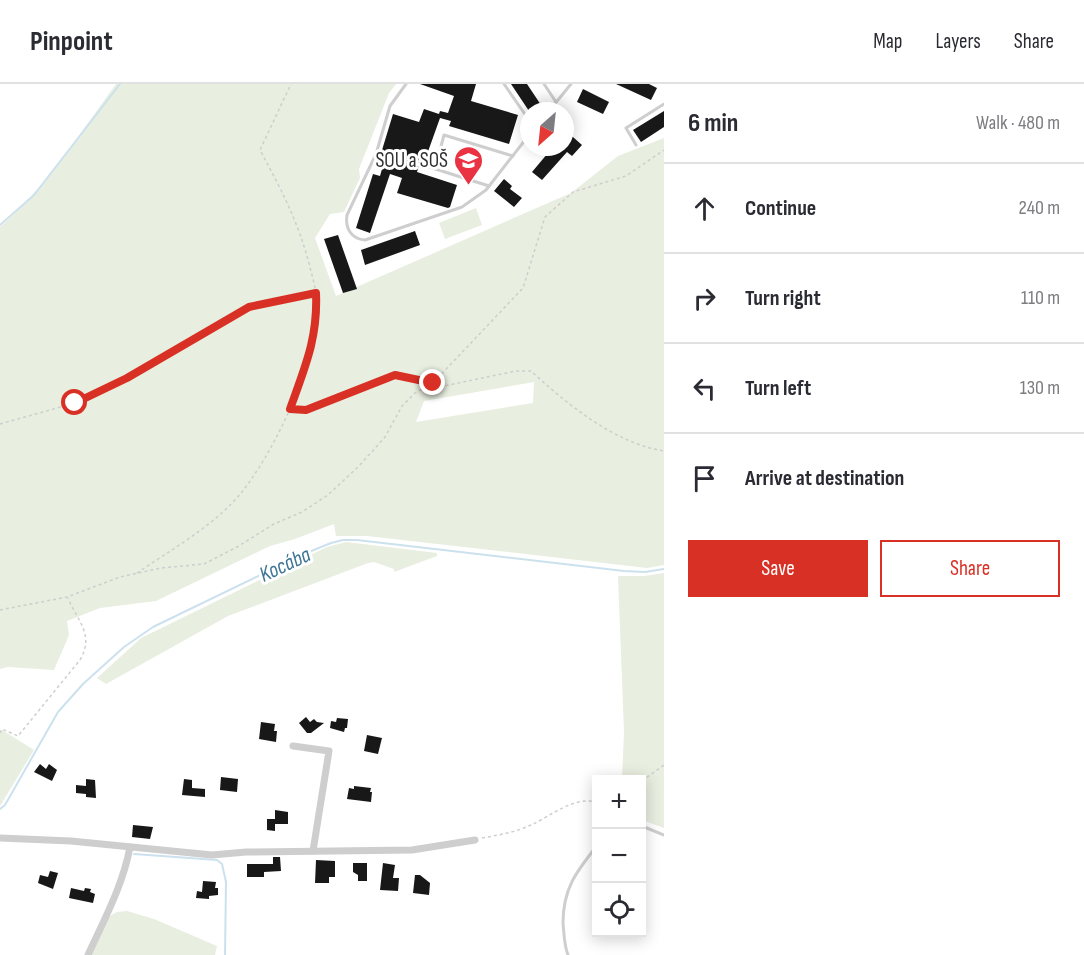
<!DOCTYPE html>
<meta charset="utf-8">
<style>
body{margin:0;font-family:"Sofia Sans Condensed",sans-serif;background:#f2f2f3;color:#2b2b33}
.controls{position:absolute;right:18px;bottom:18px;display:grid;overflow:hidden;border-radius:0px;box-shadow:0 3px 15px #0003}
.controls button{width:54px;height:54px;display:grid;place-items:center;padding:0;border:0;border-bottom:2px solid #e1e1e2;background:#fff;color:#2b2b33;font:30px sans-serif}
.compass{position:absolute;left:520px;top:18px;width:54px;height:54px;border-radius:50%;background:#fff;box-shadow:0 3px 15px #0003;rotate:207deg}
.stop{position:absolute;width:18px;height:18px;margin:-14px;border:4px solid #d93025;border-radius:50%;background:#fff}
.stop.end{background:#d93025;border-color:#fff;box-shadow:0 2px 6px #0008}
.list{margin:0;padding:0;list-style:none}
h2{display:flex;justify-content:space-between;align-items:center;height:78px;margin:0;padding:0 24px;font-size:26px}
h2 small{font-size:20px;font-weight:400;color:#7c7c81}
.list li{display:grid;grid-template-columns:39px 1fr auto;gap:18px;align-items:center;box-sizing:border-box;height:90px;padding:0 24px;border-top:2px solid #e1e1e2}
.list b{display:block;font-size:22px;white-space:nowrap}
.list em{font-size:20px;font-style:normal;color:#7c7c81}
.actions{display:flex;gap:12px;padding:18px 24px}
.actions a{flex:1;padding:14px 0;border:2px solid #d93025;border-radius:0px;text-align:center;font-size:21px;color:#d93025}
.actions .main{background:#d93025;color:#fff}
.icon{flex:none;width:33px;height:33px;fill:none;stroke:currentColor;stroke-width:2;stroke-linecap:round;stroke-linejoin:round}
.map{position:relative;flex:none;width:664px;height:871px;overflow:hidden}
header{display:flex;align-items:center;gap:36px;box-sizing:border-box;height:84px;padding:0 30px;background:#fff;border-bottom:2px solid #e1e1e2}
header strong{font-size:28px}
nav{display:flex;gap:33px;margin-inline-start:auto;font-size:21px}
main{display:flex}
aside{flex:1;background:#fff}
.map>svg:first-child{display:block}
.green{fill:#e8eee0;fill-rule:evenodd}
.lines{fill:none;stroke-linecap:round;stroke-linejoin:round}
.stream{stroke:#cce1ee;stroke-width:2}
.building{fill:#181818}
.path{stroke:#cecece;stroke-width:1.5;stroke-dasharray:3 3;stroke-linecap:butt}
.lane{stroke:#cecece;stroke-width:3}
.street{stroke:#cecece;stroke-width:7}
.route{stroke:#d93025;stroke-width:8}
.labels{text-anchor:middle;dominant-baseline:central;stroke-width:6;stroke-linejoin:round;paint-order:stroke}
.poi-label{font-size:21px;fill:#313131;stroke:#fff;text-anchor:end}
.water-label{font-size:22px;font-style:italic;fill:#3c7596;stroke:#fff}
</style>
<header>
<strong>Pinpoint</strong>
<nav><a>Map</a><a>Layers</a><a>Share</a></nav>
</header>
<main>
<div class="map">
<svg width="664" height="871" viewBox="0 0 664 871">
<rect width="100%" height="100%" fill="#fff"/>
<g class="green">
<path d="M116 0H396L389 9 359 85 360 94 344 128 330 130 315 154 336 212 571 109 618 72 664 54V481L647 484 367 452H336L334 440 295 455 270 462 156 517 100 524 67 537 69 551 54 586 8 583 0 585V143C45 104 81 48 116 0ZM534 298 533 319 416 338 424 317Z"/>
<path d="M476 124 482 141 445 155 439 139Z"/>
<path d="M346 458 437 469V472L394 488V485L374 478 368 479 228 532 106 600 97 594 141 554 327 463Z"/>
<path d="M664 489V744L642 736V696L622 695 624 648 618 492H644Z"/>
<path d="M2 646 34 666 0 722V649Z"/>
<path d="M127 827 154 835 217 862 215 871H90L108 833 117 828Z"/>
</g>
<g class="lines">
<g class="stream">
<path d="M0 141 34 111 120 0"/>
<path d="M0 725 5 721 58 628 83 600 124 563 153 543 304 470 331 459 343 456H357L624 487 645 488 664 485"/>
<path d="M134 770 217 776 222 780 226 798 225 871"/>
</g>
</g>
<g class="building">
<path d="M420 0H476L471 17 518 31 509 60 449 42 451 37 440 34 425 76 421 75 417 88 457 101 450 123 448 124 397 109 402 94 390 90 370 149 356 144 373 90 380 92 384 78 379 76 393 30 419 38 424 25 439 30 440 27 448 29 454 12Z"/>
<path d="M511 0H527L541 21 529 27Z"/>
<path d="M616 0H649L657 4 651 16Z"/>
<path d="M583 5 609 18 603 30 577 18Z"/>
<path d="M664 27V43L641 58 633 46Z"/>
<path d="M565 46 582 61 572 72 567 68 542 96 532 88 553 63H565Z"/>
<path d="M504 95 512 102 510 105 522 114 514 123 494 107Z"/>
<path d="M415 147 420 161 365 181 361 166Z"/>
<path d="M338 151 357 205 343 209 324 155Z"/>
<path d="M306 633 310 638 314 635 317 638 324 639 311 649H307L299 639Z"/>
<path d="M337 634 348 635 347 644H345L344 648 330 644 331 637 336 638Z"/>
<path d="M261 638 275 640 274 647H277L276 658 259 655Z"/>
<path d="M367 651 382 654 378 670 364 667Z"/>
<path d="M40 680 46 685 49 680 57 686 52 697 34 688Z"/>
<path d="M221 693 238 695 237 708 220 706Z"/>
<path d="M86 695 95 696 96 714 86 713V710L76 709V701L86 702Z"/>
<path d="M184 695 192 696V704L205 705V713L182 711Z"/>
<path d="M354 702 371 704 370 708H372L371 718 347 715 349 704 354 705Z"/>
<path d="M275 726 288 728V740H275V747L267 746V735H275Z"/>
<path d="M133 741 153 743 150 755 132 753Z"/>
<path d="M273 773H280L281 787 264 788V793H247V780H273Z"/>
<path d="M316 776 335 777V793H329V799H315Z"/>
<path d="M353 779H367V797H358V791L353 788Z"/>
<path d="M383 779 395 781 393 794H399L398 807 380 806Z"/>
<path d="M50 787 58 789 53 805 38 799 40 791 48 793Z"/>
<path d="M415 791H420L430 799 429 811 413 809Z"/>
<path d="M203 797 216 798 215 804H218V811L209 812V815L196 814 197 807 202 808Z"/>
<path d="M71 804 84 807 85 804 91 805 90 808 95 810 93 819 69 814Z"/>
</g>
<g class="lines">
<g class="path">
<path d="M291 325 305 326 395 291 433 299 523 204 545 133 573 108 626 92 664 66"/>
<path d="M0 340 75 319 127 294 204 248 249 223 315 209"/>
<path d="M137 489C172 465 219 439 245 404 279 359 322 267 316 210 315 201 312 192 310 183 298 137 282 107 260 66L291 0"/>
<path d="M0 526 67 513 120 493 161 484 204 480 237 463 274 440 302 428 328 411 359 382 385 353 402 322 415 309 433 299 439 303 516 287H531C567 320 614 359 664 367"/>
<path d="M0 649 2 645 18 652 80 576C95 550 77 537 68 514"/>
<path d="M642 697 664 681"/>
<path d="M482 754C499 751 516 748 531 741 551 732 574 712 596 718"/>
</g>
<g class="lane">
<path d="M406 0 390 22 376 70 347 131C345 144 351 155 365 156L462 123 486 106 529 51"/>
<path d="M504 0 529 36"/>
<path d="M544 0 556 18"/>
<path d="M549 27 571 0"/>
<path d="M636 61 626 44 664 20"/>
<path d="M423 81 489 102"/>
<path d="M435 85 444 51 513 72"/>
<path d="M642 742 664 751"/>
<path d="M568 871C564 861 564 849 563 839 563 805 576 788 596 763"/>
</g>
<g class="street">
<path d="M293 662 329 667 313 767"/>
<path d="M0 754 71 757 212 771 246 768 412 766 475 756"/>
<path d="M88 871C104 836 123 801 130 763"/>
</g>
</g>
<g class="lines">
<path class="route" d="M75 319 127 294 249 223 316 209C318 254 305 283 290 325L306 326 395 291 433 299"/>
</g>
<defs>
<symbol id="university-pin" viewBox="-11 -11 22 30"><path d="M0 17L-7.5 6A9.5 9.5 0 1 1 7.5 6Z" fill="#e93343" stroke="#fff"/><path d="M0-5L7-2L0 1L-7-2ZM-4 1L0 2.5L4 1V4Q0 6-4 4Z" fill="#fff"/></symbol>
</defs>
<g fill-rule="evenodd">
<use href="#university-pin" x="452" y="60" width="33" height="45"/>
</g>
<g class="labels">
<g class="poi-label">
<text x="448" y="76">SOU a SOŠ</text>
</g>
<g class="water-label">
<text transform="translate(285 481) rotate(-25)">Kocába</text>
</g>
</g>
</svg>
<div class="controls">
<button>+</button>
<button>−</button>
<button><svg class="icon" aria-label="locate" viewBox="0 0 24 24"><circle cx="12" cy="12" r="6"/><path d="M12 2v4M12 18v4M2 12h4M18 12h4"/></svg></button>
</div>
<svg class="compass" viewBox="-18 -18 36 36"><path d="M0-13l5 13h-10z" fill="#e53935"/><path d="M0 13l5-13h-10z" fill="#7c7c81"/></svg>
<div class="stop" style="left:75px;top:319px"></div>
<div class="stop end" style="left:433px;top:299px"></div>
</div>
<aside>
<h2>6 min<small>Walk · 480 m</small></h2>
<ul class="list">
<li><svg class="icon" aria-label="ahead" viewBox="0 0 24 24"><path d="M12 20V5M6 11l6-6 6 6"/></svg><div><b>Continue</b></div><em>240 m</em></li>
<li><svg class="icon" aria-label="right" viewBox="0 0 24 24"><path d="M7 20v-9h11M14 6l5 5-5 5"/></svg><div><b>Turn right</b></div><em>110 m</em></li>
<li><svg class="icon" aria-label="left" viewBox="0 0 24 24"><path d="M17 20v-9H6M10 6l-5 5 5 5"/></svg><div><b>Turn left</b></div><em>130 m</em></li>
<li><svg class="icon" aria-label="arrive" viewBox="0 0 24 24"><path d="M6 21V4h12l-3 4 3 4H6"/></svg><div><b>Arrive at destination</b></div></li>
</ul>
<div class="actions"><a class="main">Save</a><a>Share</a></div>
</aside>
</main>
